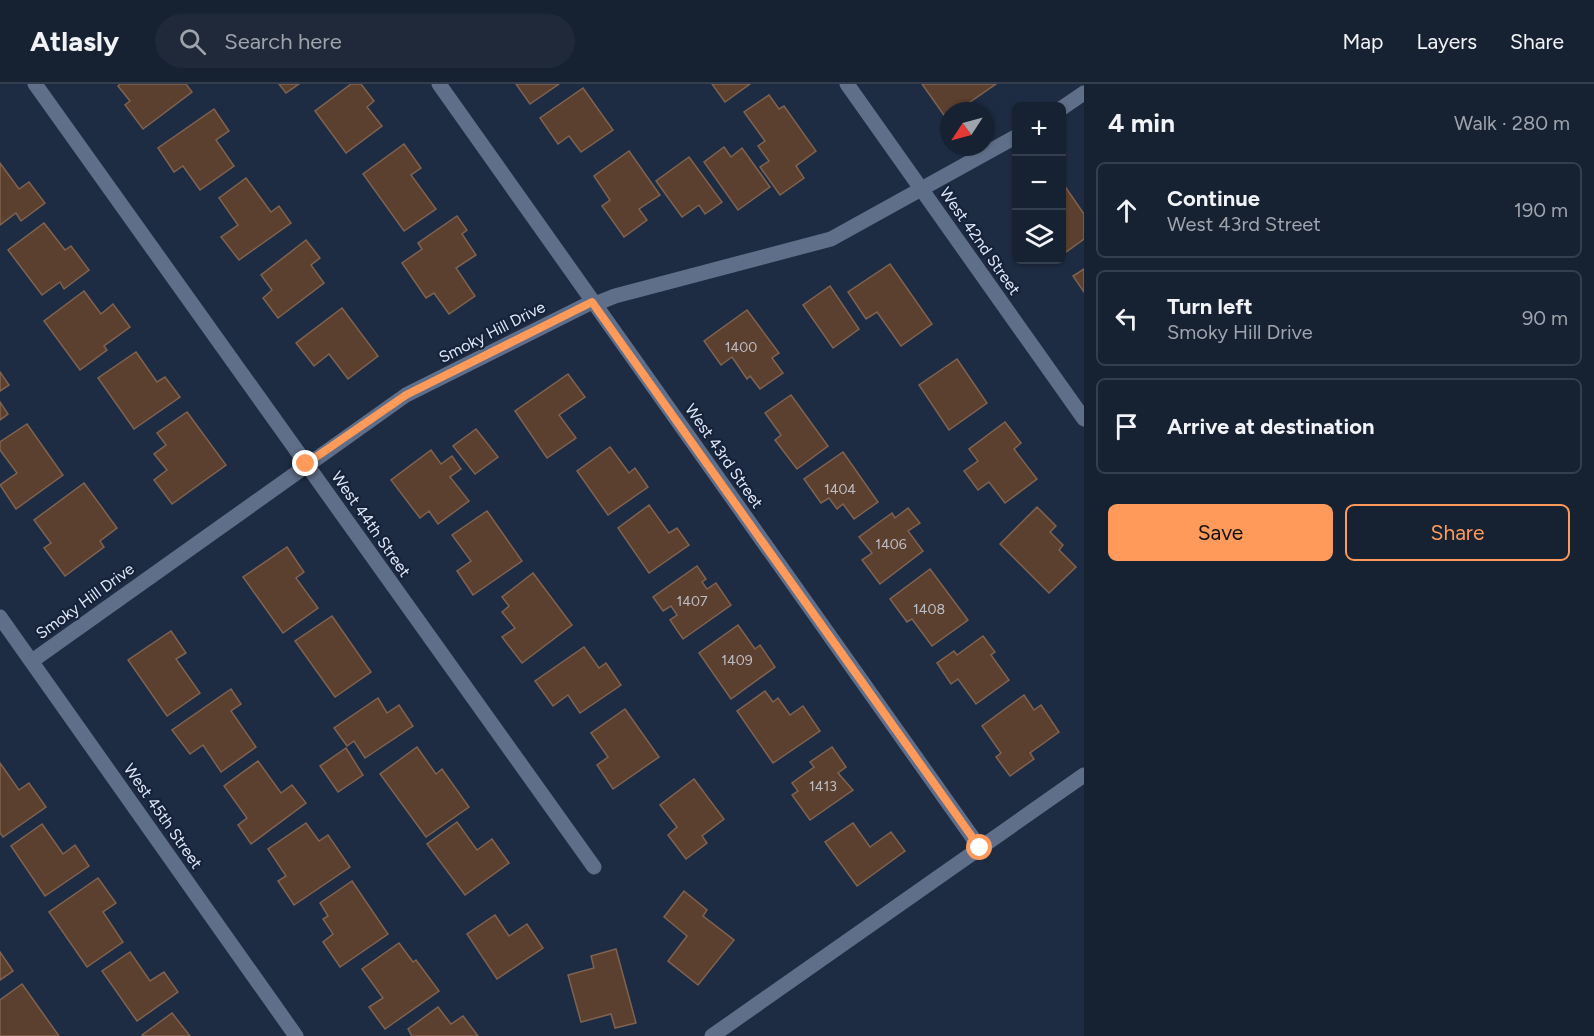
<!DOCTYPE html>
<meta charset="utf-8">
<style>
body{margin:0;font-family:Figtree,sans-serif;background:#1f293a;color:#f1f3f6}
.controls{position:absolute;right:18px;top:18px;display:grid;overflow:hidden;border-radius:9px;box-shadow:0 2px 4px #0004}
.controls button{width:54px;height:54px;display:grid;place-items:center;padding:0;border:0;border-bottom:2px solid #353e4d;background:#162132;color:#f1f3f6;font:30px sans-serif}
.compass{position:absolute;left:940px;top:18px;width:54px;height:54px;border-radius:50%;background:#162132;box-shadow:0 2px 4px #0004;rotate:234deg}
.stop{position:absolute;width:18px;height:18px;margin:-14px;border:4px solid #ff9a5b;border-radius:50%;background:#fff}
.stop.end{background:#ff9a5b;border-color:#fff;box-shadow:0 2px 6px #0008}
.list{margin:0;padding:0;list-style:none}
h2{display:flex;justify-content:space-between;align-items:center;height:78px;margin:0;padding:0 24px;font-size:26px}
h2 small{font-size:20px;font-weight:400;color:#9ea3ac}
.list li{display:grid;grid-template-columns:39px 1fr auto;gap:18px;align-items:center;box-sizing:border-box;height:96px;margin:0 12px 12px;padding:0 12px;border:2px solid #353e4d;border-radius:9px}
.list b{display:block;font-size:22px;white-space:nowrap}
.list p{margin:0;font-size:20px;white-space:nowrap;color:#9ea3ac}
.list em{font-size:20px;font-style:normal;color:#9ea3ac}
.actions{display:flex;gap:12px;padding:18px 24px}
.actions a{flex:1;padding:14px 0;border:2px solid #ff9a5b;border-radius:9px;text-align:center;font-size:21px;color:#ff9a5b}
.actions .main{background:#ff9a5b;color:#111}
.icon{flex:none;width:33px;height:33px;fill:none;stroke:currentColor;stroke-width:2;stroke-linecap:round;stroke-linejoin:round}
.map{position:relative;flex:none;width:1084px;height:952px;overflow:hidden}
header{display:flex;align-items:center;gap:36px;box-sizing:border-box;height:84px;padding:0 30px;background:#162132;border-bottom:2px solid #353e4d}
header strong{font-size:28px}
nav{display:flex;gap:33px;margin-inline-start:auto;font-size:21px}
.search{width:420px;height:54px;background:#1f293a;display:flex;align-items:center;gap:15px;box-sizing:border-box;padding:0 21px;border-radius:33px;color:#9ea3ac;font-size:22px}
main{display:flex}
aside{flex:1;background:#162132}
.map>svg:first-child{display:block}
.building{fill:#5c402f;stroke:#7f6250;stroke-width:1.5}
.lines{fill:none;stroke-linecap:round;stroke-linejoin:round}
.minor{stroke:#606f89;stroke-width:15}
.route{stroke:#ff9a5b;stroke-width:8}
.labels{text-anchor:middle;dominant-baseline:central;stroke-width:4.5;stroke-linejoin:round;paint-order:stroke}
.number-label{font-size:14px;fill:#bebec6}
.street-label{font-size:16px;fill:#dfe8f8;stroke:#152239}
</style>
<header>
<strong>Atlasly</strong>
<div class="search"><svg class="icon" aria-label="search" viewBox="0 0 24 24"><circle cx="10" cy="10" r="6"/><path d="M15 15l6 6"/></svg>Search here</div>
<nav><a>Map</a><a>Layers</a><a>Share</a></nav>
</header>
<main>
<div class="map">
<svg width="1084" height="952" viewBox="0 0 1084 952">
<rect width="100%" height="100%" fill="#1e2c43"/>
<g class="building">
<path d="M120 0H186L192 8 143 45 125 21 130 17 118 2Z"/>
<path d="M279 0H299L286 9Z"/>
<path d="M351 0H361L374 17 367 23 382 42 346 69 315 27Z"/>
<path d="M516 0H559L530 20Z"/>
<path d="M712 0H750L725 18Z"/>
<path d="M922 0H996L957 27H949L946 34Z"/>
<path d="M583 4 613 46 581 68 569 52 558 60 540 34Z"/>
<path d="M769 11 779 25 784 22 816 67 796 82 804 94 780 111 760 83 769 77 758 62 765 57 744 28Z"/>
<path d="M214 25 229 47 216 56 234 82 200 106 183 82 174 88 158 64Z"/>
<path d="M404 60 421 84 411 91 436 125 404 147 363 90Z"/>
<path d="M724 63 731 73 742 64 770 103 738 126 704 78Z"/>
<path d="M629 67 660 111 639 125 647 136 624 153 602 122 610 116 594 92Z"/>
<path d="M689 73 722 118 705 130 699 121 682 133 656 97Z"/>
<path d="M0 79 19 105 29 98 45 119 21 137 16 129 0 141Z"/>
<path d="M246 94 271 128 279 122 291 139 239 176 221 153 238 141 219 114Z"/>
<path d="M1062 98 1084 130V155L1062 171Z"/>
<path d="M457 132 467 146 462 150 476 171 456 184 475 212 449 230 434 209 426 214 402 179 422 165 418 159Z"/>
<path d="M44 139 65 166 71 162 89 186 64 205 60 198 42 211 8 166Z"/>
<path d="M306 156 320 174 311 181 324 199 278 234 263 214 272 206 261 191Z"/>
<path d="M890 180 932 240 901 262 877 228 866 235 848 208Z"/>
<path d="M1084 185V208L1073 192Z"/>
<path d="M830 202 859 245 833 264 803 221Z"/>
<path d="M84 207 101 230 113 220 130 243 104 262 107 266 80 286 44 237Z"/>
<path d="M342 224 378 272 348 295 329 270 314 282 296 259Z"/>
<path d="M747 226 779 269 772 274 783 289 760 305 750 292 747 295 732 273 721 281 704 257Z"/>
<path d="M136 268 157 298 165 293 180 313 134 345 98 294Z"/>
<path d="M957 275 987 319 949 346 919 301Z"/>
<path d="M0 288 9 301 0 307Z"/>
<path d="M568 290 585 313 559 331 576 354 547 374 515 327Z"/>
<path d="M791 311 828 362 797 385 775 356 781 351 765 329Z"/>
<path d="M0 318 8 330 0 336Z"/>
<path d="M187 328 226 381 172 420 154 396 167 386 154 370 166 361 157 349Z"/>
<path d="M1005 338 1021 359 1014 365 1037 395 1005 419 989 398 978 406 964 387 978 377 969 365Z"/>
<path d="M27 340 63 391 16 425 0 401 17 389 0 366V358Z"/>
<path d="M476 345 498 373 475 390 453 362Z"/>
<path d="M610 363 629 389 635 384 648 403 608 431 577 387Z"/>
<path d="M431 366 441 380 452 372 461 385 450 393 469 417 438 440 429 427 420 434 391 396Z"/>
<path d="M843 368 878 418 854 435 843 420 837 425 829 414 821 419 804 395Z"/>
<path d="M84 399 117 444 100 457 104 463 65 492 44 464 51 459 34 436Z"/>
<path d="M649 421 669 449 677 444 689 461 649 489 618 444Z"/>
<path d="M1037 423 1056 442 1050 448 1063 461 1059 466 1076 483 1049 509 1000 460Z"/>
<path d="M908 424 920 439 908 447 923 467 880 500 862 476 872 469 859 453 892 429 895 434Z"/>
<path d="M487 427 522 477 473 511 457 487 471 477 452 451Z"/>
<path d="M287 463 304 488 296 494 318 524 283 549 243 493Z"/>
<path d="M697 482 706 495 702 498 707 505 716 499 731 521 683 555 670 536 677 531 671 522 663 527 653 513Z"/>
<path d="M930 485 968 536 932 562 912 535 907 538 890 515Z"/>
<path d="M533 489 572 541 522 579 502 553 515 544 502 528 509 522 502 513Z"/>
<path d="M332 532 371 588 335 613 295 557Z"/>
<path d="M738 541 755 565 760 561 775 583 731 615 699 569Z"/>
<path d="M171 547 186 569 176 575 200 609 167 632 128 576Z"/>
<path d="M983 552 995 568 991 571 1009 596 976 620 958 595 951 600 937 579 954 567 957 571Z"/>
<path d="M584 563 599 584 606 579 621 601 580 629 568 611 553 622 535 597Z"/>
<path d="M231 605 241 620 231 627 256 663 221 688 203 661 190 670 172 646Z"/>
<path d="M765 607 773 618 778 614 790 631 803 622 820 647 773 679 737 627Z"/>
<path d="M1024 611 1034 626 1041 621 1059 648 1030 669 1034 675 1010 692 996 673 1001 669 982 642Z"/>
<path d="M378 614 387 629 399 621 413 642 365 674 354 657 347 662 334 644Z"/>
<path d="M625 625 659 673 613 705 597 681 608 673 591 649Z"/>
<path d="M417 663 436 690 442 685 469 723 426 753 380 690Z"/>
<path d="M832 663 846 683 838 689 853 706 810 736 792 711 798 707 792 699 814 683 810 678Z"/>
<path d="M346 664 363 691 338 708 320 682Z"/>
<path d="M258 677 281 709 292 701 306 719 251 760 238 741 247 734 224 702Z"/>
<path d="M0 679 19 706 29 699 46 723 3 753 0 749Z"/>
<path d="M694 695 724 735 702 752 707 759 686 775 668 751 677 743 660 721Z"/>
<path d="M457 738 477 766 492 755 509 779 465 811 427 760Z"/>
<path d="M306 739 319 757 328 751 350 783 294 821 278 797 286 792 268 765Z"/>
<path d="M853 739 870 763 891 748 905 767 857 802 825 758Z"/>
<path d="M42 740 63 770 75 761 89 782 45 812 11 762Z"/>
<path d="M98 794 116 819 103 828 123 858 87 883 49 828Z"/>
<path d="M352 797 388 850 340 883 323 858 333 850 323 835 328 832 320 819Z"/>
<path d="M684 807 707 826 703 832 734 856 698 901 668 877 687 852 664 833Z"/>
<path d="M495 831 509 852 527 840 543 864 497 895 467 850Z"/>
<path d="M399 859 413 878 416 876 439 907 385 945 369 923 383 914 362 885Z"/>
<path d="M616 865 636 939 615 944 611 930 581 938 568 891 594 884 591 872Z"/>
<path d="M0 868 13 887 0 896Z"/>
<path d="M130 868 150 897 164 888 178 908 137 937 102 887Z"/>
<path d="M22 900 59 952H0V916Z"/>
<path d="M438 923 451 940 463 932 478 952H412L408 945Z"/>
<path d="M172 929 190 952H143L142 951Z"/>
</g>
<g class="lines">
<g class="minor">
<path d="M35 0 594 783"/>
<path d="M439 0 980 764"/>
<path d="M847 0 1084 335"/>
<path d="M1062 24 1084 9"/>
<path d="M0 533 296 952"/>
<path d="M32 577 406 311 592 218 595 220 615 212 831 155 1017 52"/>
<path d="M712 952 1084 691"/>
</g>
</g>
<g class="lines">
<path class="route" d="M306 380 406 311 592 218 980 764"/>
</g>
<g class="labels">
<g class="number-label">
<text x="741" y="263">1400</text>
<text x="840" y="405">1404</text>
<text x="891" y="460">1406</text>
<text x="692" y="517">1407</text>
<text x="929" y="525">1408</text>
<text x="737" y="576">1409</text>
<text x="823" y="702">1413</text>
</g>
<g class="street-label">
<text transform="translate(980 157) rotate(55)">West 42nd Street</text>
<text transform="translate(492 248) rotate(-27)">Smoky Hill Drive</text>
<text transform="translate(724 372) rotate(55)">West 43rd Street</text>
<text transform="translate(371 440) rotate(55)">West 44th Street</text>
<text transform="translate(85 517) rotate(-36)">Smoky Hill Drive</text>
<text transform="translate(163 732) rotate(55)">West 45th Street</text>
</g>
</g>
</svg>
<div class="controls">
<button>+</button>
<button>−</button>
<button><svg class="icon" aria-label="layers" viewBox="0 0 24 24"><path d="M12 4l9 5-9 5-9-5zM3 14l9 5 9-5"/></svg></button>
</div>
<svg class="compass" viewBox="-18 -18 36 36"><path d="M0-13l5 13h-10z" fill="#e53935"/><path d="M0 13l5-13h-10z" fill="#9ea3ac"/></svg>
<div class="stop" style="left:980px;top:764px"></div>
<div class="stop end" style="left:306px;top:380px"></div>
</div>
<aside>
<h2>4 min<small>Walk · 280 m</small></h2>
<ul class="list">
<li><svg class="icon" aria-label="ahead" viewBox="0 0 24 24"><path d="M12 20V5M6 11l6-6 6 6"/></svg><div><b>Continue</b><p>West 43rd Street</p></div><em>190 m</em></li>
<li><svg class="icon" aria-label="left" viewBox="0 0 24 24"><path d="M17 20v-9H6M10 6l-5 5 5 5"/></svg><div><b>Turn left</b><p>Smoky Hill Drive</p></div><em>90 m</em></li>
<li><svg class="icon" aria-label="arrive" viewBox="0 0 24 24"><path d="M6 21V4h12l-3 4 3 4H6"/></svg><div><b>Arrive at destination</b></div></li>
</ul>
<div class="actions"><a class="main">Save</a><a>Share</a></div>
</aside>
</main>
